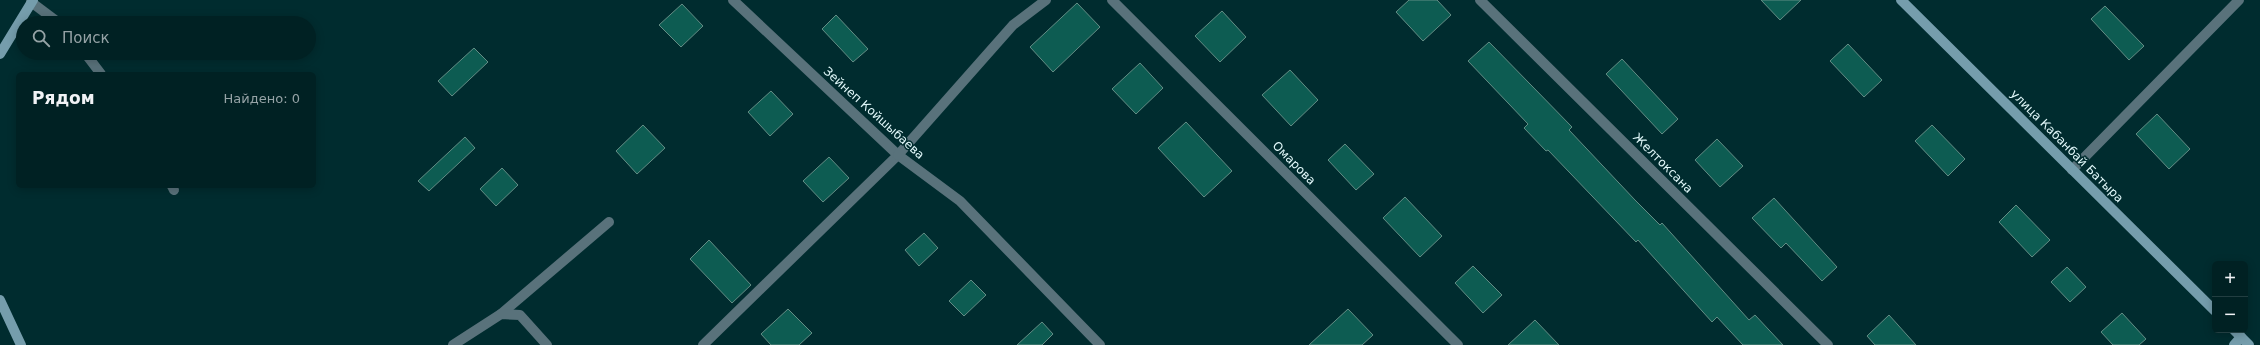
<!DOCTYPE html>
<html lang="ru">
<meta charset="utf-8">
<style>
body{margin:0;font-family:"DejaVu Sans",sans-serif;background:#0a292b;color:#f1f3f6}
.controls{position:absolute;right:12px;bottom:12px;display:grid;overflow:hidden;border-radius:6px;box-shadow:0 2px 10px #0003}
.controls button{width:36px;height:36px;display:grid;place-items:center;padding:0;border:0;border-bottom:1px solid #223e41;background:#002123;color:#f1f3f6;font:20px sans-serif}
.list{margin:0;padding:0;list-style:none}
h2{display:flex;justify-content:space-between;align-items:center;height:52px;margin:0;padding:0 16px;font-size:17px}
h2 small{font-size:13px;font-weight:400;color:#95a3a6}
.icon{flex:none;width:22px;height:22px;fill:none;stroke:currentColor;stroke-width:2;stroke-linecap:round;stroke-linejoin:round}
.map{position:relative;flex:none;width:2260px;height:345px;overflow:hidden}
.search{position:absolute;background:#002123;box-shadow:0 2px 10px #0003;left:16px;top:16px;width:300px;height:44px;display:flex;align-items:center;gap:10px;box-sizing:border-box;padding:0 14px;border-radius:22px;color:#95a3a6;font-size:15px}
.panel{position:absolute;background:#002123;box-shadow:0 2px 10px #0003;left:16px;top:72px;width:300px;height:116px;border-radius:6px}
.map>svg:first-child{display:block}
.building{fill:#0d5c52;stroke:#638d85}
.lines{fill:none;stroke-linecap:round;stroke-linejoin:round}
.lane{stroke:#59727b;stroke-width:10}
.street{stroke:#59727b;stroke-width:10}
.secondary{stroke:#759dac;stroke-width:10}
.labels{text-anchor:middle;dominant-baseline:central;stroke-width:3;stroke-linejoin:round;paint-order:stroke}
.street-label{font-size:12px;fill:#e1f8fa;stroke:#002c2f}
</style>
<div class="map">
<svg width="2260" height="345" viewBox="0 0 2260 345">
<rect width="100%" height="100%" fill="#002c2f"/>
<g class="building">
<path d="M1409 0H1437L1451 15 1423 41 1396 12Z"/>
<path d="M1761 0H1801L1780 20Z"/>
<path d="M1077 3 1100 27 1053 72 1030 47Z"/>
<path d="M682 4 703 26 681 47 659 25Z"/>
<path d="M2105 6 2144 46 2129 60 2091 19Z"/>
<path d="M1222 11 1246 37 1220 62 1195 36Z"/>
<path d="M836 15 868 49 853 62 822 29Z"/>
<path d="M1489 42 1572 127 1569 130 1635 200 1660 225 1662 223 1749 320 1755 315 1783 345H1743L1717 317 1712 322 1638 240 1636 242 1548 150 1546 151 1524 128 1528 124 1468 61Z"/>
<path d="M1848 44 1882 80 1864 97 1830 61Z"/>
<path d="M474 48 488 62 452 96 438 81Z"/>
<path d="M1622 59 1678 119 1662 134 1606 74Z"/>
<path d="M1140 63 1163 88 1136 114 1112 89Z"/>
<path d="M1290 70 1318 100 1291 126 1262 95Z"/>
<path d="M771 91 793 114 770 136 748 112Z"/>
<path d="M2157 114 2190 149 2169 169 2136 134Z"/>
<path d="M1186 122 1232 171 1204 197 1158 148Z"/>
<path d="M643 125 665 148 637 174 616 151Z"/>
<path d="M1932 125 1965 159 1948 176 1915 141Z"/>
<path d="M465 137 475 148 429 191 418 181Z"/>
<path d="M1717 139 1743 166 1720 187 1695 160Z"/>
<path d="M1345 144 1374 174 1356 190 1328 160Z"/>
<path d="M829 157 849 178 823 202 803 181Z"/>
<path d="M502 168 518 185 496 206 480 189Z"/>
<path d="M1405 197 1442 236 1420 257 1383 218Z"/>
<path d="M1774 198 1837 267 1822 281 1786 243 1781 248 1752 218Z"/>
<path d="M2016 205 2050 240 2032 257 1999 222Z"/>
<path d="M924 233 938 248 919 266 905 250Z"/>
<path d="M709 240 751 285 732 303 690 259Z"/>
<path d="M1473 266 1502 295 1483 313 1455 283Z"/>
<path d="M2067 267 2086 287 2070 302 2051 282Z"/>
<path d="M971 280 986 295 964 316 949 301Z"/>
<path d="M788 309 812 333 799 345H771L761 334Z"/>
<path d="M1348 309 1373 335 1362 345H1309Z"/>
<path d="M2122 313 2146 339 2139 345H2113L2101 332Z"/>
<path d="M1889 315 1916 345H1875L1867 336Z"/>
<path d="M1535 320 1559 345H1508Z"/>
<path d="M1042 322 1053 334 1042 345H1017Z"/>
</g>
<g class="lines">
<g class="lane">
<path d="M31 2 59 23"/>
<path d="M85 53 101 74"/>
<path d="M172 186 174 190"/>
<path d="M501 314 609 222"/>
<path d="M453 345 501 314 520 315 547 345"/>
<path d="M703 345 898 155"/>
</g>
<g class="street">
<path d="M733 0 898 155 960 201 1100 345"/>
<path d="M1112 0 1458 345"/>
<path d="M1480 0 1828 345"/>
<path d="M898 155 1013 25 1046 0"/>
<path d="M2072 170 2239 0"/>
</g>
<g class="secondary">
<path d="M1901 0 2215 311"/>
<path d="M0 54 33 0"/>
<path d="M0 300 21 345"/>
<path d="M2234 330 2249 345"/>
<path d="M2234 345 2241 337"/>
</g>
</g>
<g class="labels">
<g class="street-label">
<text transform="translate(874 113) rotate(42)">Зейнеп Койшыбаева</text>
<text transform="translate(2067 146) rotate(45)">улица Кабанбай Батыра</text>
<text transform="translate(1294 163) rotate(45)">Омарова</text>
<text transform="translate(1663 163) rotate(45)">Желтоксана</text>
</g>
</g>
</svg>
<div class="controls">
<button>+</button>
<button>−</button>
</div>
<div class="search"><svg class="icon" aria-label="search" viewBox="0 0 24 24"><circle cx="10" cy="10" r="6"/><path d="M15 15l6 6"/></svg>Поиск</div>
<section class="panel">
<h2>Рядом<small>Найдено: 0</small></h2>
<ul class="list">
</ul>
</section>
</div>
